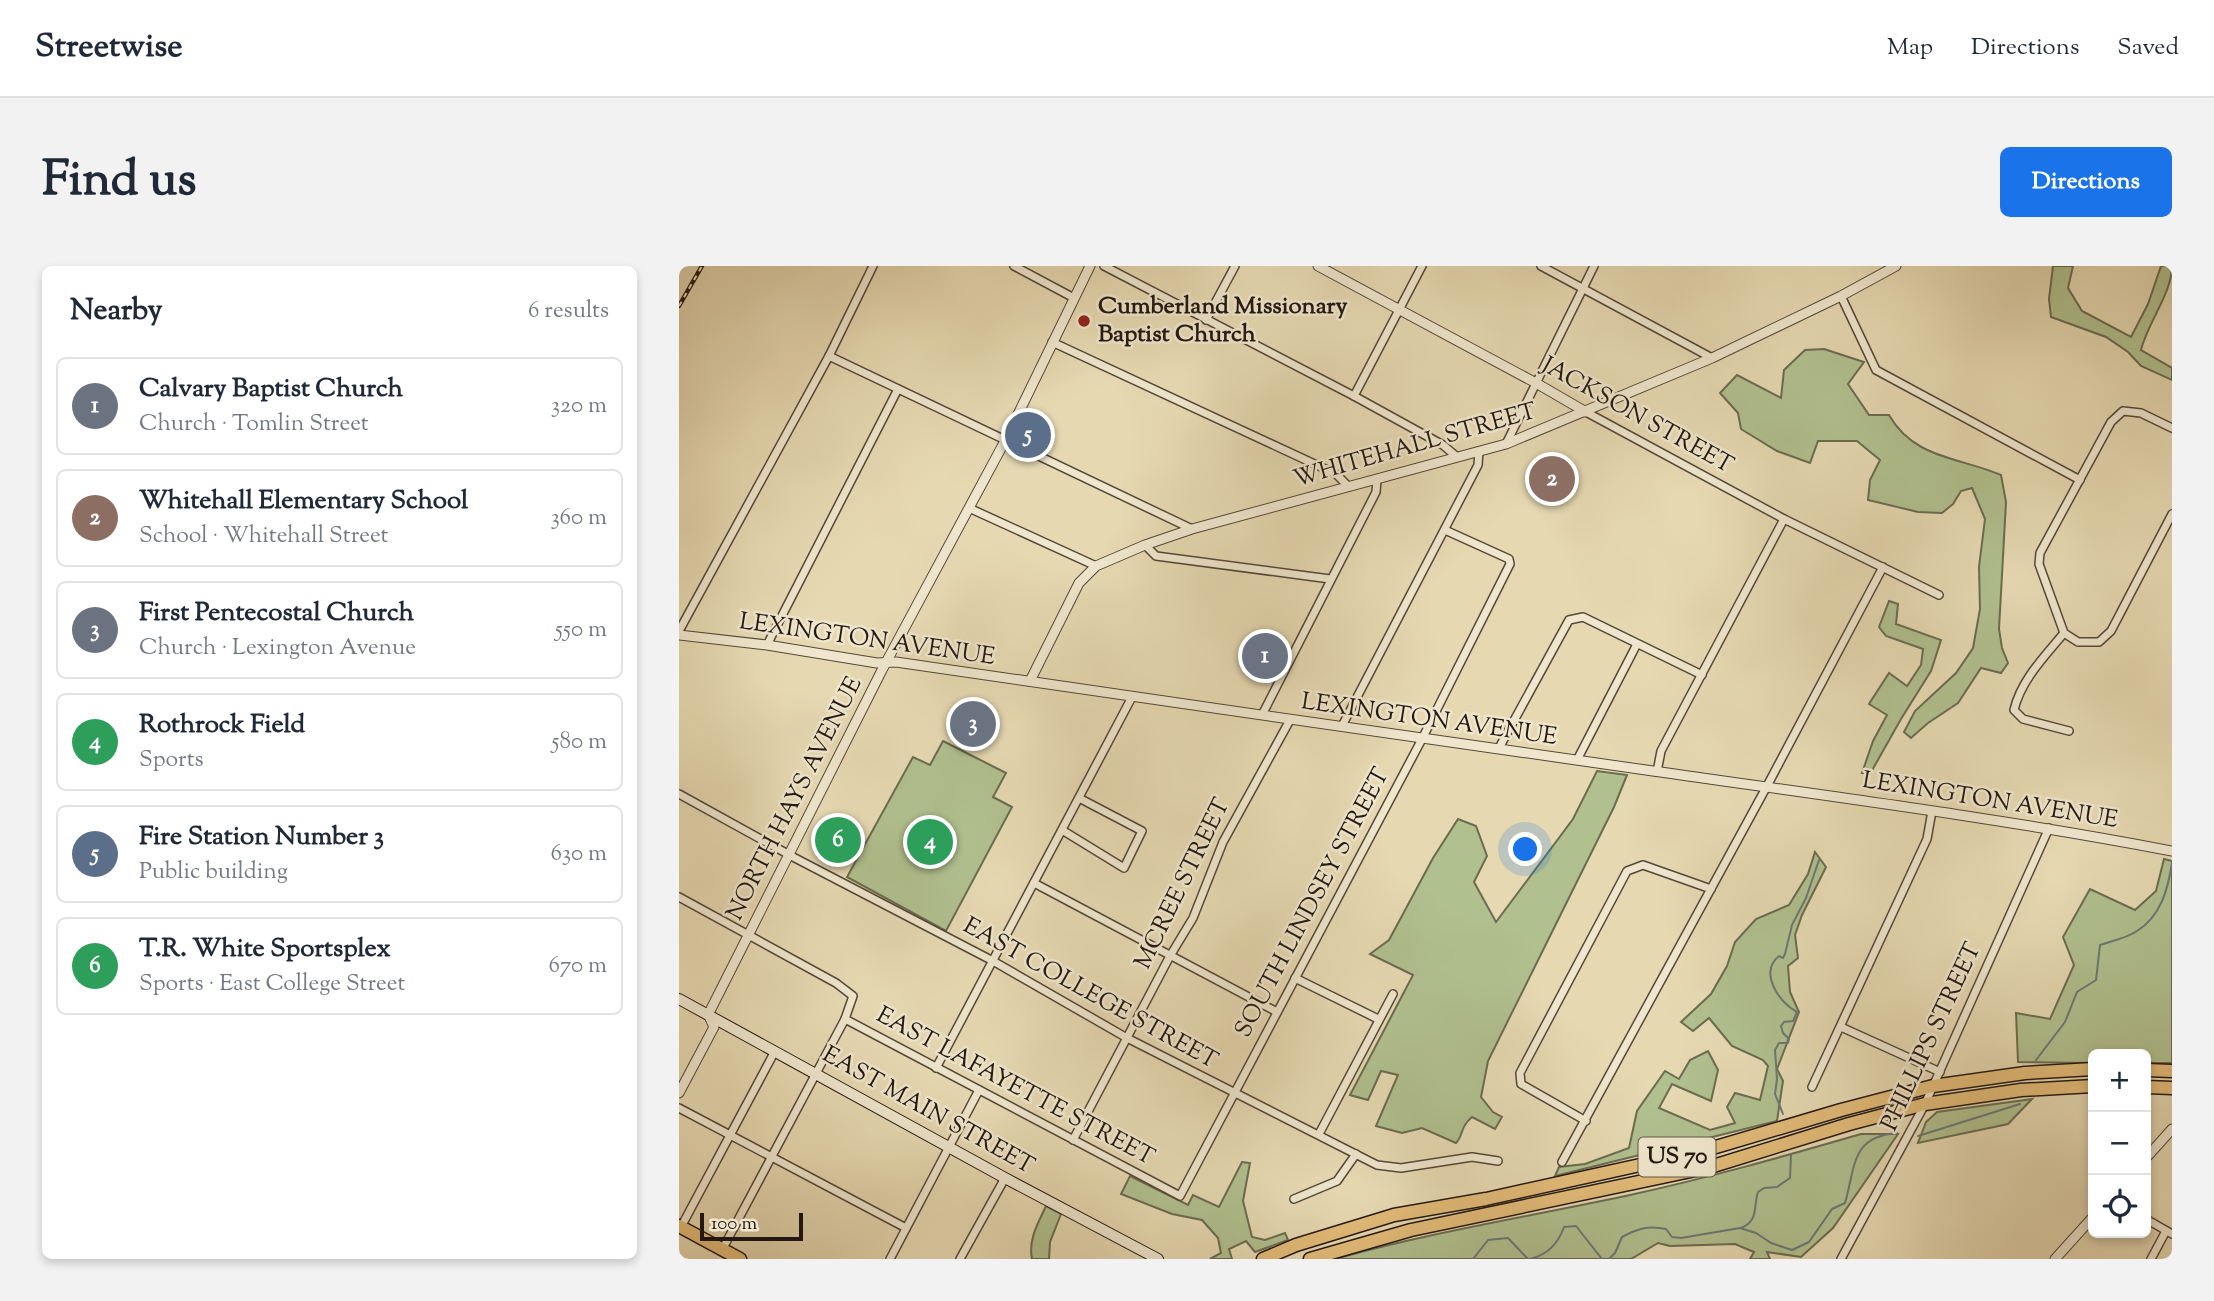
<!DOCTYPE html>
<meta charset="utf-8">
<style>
body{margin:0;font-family:"Sorts Mill Goudy",serif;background:#f2f2f3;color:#1f2937}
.controls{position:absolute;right:21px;bottom:21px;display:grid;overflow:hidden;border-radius:10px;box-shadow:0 4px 10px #0003}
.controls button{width:63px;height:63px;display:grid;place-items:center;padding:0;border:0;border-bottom:2px solid #e0e1e3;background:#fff;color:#1f2937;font:35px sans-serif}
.scale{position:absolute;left:21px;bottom:18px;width:103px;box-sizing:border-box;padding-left:7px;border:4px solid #231812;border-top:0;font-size:19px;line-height:24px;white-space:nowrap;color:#231812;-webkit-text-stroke:5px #efe6cd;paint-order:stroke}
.you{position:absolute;left:847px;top:584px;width:24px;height:24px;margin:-18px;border:5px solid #fff;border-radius:50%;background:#1a73e8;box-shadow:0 0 0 10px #1a73e833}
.badge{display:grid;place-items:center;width:46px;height:46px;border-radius:50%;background:#1a73e8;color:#fff;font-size:23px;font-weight:700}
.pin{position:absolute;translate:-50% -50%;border:4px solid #fff;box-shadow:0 2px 7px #0006}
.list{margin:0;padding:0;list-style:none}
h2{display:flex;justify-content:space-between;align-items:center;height:91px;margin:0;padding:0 28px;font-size:30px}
h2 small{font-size:23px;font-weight:400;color:#747a83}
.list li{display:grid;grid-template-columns:46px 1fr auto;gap:21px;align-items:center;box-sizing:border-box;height:98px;margin:0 14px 14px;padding:0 14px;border:2px solid #e0e1e3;border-radius:10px}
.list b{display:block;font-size:26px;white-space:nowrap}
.list p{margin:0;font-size:23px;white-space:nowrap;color:#747a83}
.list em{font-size:23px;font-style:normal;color:#747a83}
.icon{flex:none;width:38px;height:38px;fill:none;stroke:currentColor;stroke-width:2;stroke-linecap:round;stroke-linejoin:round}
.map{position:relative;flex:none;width:1493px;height:993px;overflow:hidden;border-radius:10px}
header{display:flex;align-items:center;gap:42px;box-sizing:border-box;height:98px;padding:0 35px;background:#fff;border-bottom:2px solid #e0e1e3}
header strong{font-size:33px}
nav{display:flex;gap:38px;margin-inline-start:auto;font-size:24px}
.intro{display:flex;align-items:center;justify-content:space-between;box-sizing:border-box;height:168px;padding:0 42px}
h1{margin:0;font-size:49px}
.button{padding:18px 32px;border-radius:10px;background:#1a73e8;color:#fff;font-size:24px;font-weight:700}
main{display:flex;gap:42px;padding:0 42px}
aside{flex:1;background:#fff;border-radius:10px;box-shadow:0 4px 10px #0003}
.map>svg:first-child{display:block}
.green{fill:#b1c08f;stroke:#6a6c50;stroke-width:2}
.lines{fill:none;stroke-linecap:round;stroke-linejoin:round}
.stream{stroke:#6a7875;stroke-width:2}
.minor-casing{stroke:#54483a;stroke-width:10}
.tertiary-casing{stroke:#54483a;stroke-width:11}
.secondary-casing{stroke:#231812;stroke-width:12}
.trunk-casing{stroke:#231812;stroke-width:15}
.minor{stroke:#efe6cd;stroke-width:7}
.tertiary{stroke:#efe6cd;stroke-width:9}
.secondary{stroke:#efe6cd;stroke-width:10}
.trunk{stroke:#e3bc79;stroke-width:12}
.rail-casing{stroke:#231812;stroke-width:4.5}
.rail{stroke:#efe6cd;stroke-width:2;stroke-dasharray:5;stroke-linecap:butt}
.poi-dot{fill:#8f2418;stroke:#efe6cd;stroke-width:2.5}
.labels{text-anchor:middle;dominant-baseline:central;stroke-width:5;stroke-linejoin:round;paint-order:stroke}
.shield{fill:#efe6cd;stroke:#60564a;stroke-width:2}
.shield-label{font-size:23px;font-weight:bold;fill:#231812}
.poi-label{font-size:24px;font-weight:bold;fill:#231812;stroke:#efe6cd;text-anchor:start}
.street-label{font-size:24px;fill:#231812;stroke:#efe6cd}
</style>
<header>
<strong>Streetwise</strong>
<nav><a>Map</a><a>Directions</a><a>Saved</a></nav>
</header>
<div class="intro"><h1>Find us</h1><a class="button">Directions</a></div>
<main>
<aside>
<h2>Nearby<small>6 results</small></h2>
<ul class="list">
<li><span class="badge" style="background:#6b7280">1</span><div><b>Calvary Baptist Church</b><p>Church · Tomlin Street</p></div><em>320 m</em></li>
<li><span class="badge" style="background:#8d6e63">2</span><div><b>Whitehall Elementary School</b><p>School · Whitehall Street</p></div><em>360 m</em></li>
<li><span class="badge" style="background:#6b7280">3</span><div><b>First Pentecostal Church</b><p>Church · Lexington Avenue</p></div><em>550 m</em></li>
<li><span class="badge" style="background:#2e9e5b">4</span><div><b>Rothrock Field</b><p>Sports</p></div><em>580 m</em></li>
<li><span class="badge" style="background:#5c6f8a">5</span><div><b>Fire Station Number 3</b><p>Public building</p></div><em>630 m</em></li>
<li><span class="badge" style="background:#2e9e5b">6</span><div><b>T.R. White Sportsplex</b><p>Sports · East College Street</p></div><em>670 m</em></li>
</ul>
</aside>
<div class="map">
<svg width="1493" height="993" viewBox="0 0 1493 993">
<rect width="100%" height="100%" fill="#e6d9b2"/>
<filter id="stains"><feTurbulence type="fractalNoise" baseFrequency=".00286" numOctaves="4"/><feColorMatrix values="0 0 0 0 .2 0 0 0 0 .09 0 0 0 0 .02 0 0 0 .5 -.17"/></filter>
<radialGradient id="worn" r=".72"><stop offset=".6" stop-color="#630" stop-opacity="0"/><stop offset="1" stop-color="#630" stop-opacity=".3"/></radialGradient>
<g class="green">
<path d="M1374 0H1394L1389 22 1403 45 1452 71 1469 38 1482 0H1493C1493 27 1469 56 1462 84L1493 102V114L1462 100 1449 86 1427 71 1372 51 1370 33Z"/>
<path d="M1145 83 1185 96 1169 118 1190 149H1210C1235 193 1280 191 1322 209L1327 236 1320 363 1323 382 1329 397 1322 407 1302 402 1279 437 1249 457 1232 472 1225 466 1236 445 1277 407 1294 382 1301 343 1300 301 1306 253 1293 222 1282 225 1274 238 1263 247 1239 246 1189 234 1191 214 1201 194 1178 175H1139L1131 197 1098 185 1062 163 1059 147 1041 127 1058 109 1102 132 1105 104 1126 84Z"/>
<path d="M1210 335 1219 338 1217 358 1262 374 1252 405 1222 453 1191 508 1183 507 1194 475 1208 449 1190 438 1210 407 1228 420 1242 399 1244 383 1207 370 1200 361Z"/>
<path d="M264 475 327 507 314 531 333 541 267 665 168 611 234 491 251 499Z"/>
<path d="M918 505 948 509 935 541 809 795 802 831 814 846 823 851 816 863 793 851C780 862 785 869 777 877L743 862 723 867 697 860 719 809 702 805 689 834 671 829 734 709 691 688 710 674 754 592 779 553 797 560 808 590 795 616 817 656 894 553Z"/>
<path d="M1136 586 1147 601 1123 649 1116 669 1119 692 1109 700 1111 726 1120 746 1098 803 1104 815 1098 855 876 910 880 901 906 898 950 882 958 845 986 805 1000 813 1011 794 1029 785 1039 804 1032 835 993 818 980 842 1031 864 1056 857 1048 841 1056 827 1081 834 1089 800 1084 794 1053 780 1030 752 1014 765 1002 756 1032 728 1048 700 1056 676 1077 653 1110 639 1129 608Z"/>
<path d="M1485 593 1493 595V797H1467V788H1414V797L1339 796 1337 747 1371 753 1395 699 1384 671 1411 623 1456 644 1477 625Z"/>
<path d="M1353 833 1329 858 1239 877 1247 856 1258 846Z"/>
<path d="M1182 868H1219L1154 962 1122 991 1088 986 1091 993H1071L1075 986 1056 978 991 980 979 977 952 993H656C753 966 853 950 951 929 1029 912 1106 890 1182 868Z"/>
<path d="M563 896 571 897 564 935 573 971 586 974 606 967 609 974 576 986 567 975 550 983 553 993H531L542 987 539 972 523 954 493 948 442 928 451 910 509 939 514 929 540 941Z"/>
<path d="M367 940 382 948 371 976 370 993H353C349 974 359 957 367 940Z"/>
</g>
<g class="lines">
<g class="stream">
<path d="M1357 794 1386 756 1398 726 1417 714 1421 679C1433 675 1448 672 1458 665 1482 650 1489 623 1493 597"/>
<path d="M1104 848 1096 828 1098 813 1096 784 1100 777H1109L1110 773 1104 767 1102 760 1105 756 1114 755 1118 746C1099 736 1080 706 1100 690L1104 692 1106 688 1113 659 1127 632 1140 594"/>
<path d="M1239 870 1341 838"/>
<path d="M1062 962C1080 955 1074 941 1079 926L1085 922 1098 921 1111 912 1112 889"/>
<path d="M794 993 809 974 829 972 849 993"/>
<path d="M851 993C868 989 879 978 885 961L897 960 923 993"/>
<path d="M930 993 936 987 943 971C958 963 969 959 987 963L993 971 1002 972 1061 962 1077 967 1092 977 1113 984 1130 976 1153 943 1166 937C1177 899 1172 871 1218 867"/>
</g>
<defs>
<g id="minor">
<path d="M335 0 395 32"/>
<path d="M425 0 675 130 764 179 778 191"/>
<path d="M862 0 1033 92"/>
<path d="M1162 30 1197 104 1401 214"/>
<path d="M527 54 556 0"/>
<path d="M373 76 657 208 669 220"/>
<path d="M150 90 513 263"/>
<path d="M675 130 743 0"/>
<path d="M907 146 1105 253 1260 329"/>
<path d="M1493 162 1462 147 1444 145 1432 156 1361 287 1360 298 1385 367 1399 376H1420L1432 365 1493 248"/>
<path d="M827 178 915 0"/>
<path d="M290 242 417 300"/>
<path d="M466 279 477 290 651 313"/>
<path d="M0 365 150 90 194 0"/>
<path d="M1385 367C1366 390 1342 414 1335 444L1344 453 1390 465"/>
<path d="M88 379 219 123"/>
<path d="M583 449 697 226 698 214"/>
<path d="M663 460 799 199 800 185"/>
<path d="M820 482 890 354 904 351 1023 409"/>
<path d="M898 494 958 378"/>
<path d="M978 506 982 485 1105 253"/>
<path d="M0 528 116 592 314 695 448 772 698 899 722 902 793 891 819 895"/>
<path d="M383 564 445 602 463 565 400 532"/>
<path d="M355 617 598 746"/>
<path d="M0 631 157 717 174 730 166 753 43 984"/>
<path d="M616 712 699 753"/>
<path d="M166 753 501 930 743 473 831 298 830 293 766 264"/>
<path d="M1162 761 1261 806"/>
<path d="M257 802 453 431"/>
<path d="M1133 821 1248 573 1253 545"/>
<path d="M0 842 227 962"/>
<path d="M907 855 842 818 841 807 948 605 964 599 1032 623"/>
<path d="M640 868 714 728"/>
<path d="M394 874 491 690 514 652 544 576 611 454"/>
<path d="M883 896 1088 520 1204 301"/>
<path d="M615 933 658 915 677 888"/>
<path d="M1467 953 1493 968"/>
<path d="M2 961 96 785"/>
<path d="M211 993 300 824"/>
<path d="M281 993 326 912"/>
<path d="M1162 993 1246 838 1370 562"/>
<path d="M1472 993 1487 965"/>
</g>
<g id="tertiary">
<path d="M639 0 857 117 907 146"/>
<path d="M0 369 88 379 198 397 217 396C469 433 722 469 974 505 1148 530 1321 552 1493 585"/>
<path d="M351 415 400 317 417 300 466 279 513 263 827 178 1033 92 1162 30 1217 0"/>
<path d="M0 827 35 761 29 748 32 743 203 404 327 173 411 0"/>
<path d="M1467 892 1493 863"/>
<path d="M1376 993 1414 951"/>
</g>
<path id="secondary" d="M0 733 326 912 479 993"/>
<g id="trunk">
<path d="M1467 804 1493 805"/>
<path d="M1467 821 1493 822"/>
<path d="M0 960 61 993"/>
<path d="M584 993 617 979 715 949 807 933 1020 886 1162 844 1254 820 1346 807 1414 803"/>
<path d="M631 993 732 964 1031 901 1170 858 1246 838 1342 824 1414 820"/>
</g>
</defs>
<use href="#minor" class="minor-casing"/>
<use href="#tertiary" class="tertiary-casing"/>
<use href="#secondary" class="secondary-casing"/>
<use href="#trunk" class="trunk-casing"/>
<use href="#minor" class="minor"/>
<use href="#tertiary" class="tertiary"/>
<use href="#secondary" class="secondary"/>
<use href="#trunk" class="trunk"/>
<defs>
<path id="rail" d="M0 40 23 0"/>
</defs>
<use href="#rail" class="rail-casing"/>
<use href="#rail" class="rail"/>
</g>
<circle class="poi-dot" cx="405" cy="55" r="7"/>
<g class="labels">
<rect class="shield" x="959.5" y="871.5" width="77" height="39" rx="5"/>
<g class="shield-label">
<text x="998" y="891">US 70</text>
</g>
<g class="poi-label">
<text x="419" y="41">Cumberland Missionary<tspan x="419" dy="28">Baptist Church</tspan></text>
</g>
<g class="street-label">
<text transform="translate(958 150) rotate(29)">JACKSON STREET</text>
<text transform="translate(736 180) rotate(-16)">WHITEHALL STREET</text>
<text transform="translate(188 374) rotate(8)">LEXINGTON AVENUE</text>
<text transform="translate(750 454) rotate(8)">LEXINGTON AVENUE</text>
<text transform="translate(116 533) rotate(-63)">NORTH HAYS AVENUE</text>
<text transform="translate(1311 535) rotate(9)">LEXINGTON AVENUE</text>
<text transform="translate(504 618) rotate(-64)">MCREE STREET</text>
<text transform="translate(634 637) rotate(-62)">SOUTH LINDSEY STREET</text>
<text transform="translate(411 728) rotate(29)">EAST COLLEGE STREET</text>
<text transform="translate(1253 771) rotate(-65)">PHILLIPS STREET</text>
<text transform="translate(336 821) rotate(28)">EAST LAFAYETTE STREET</text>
<text transform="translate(249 845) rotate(29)">EAST MAIN STREET</text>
</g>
</g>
<rect width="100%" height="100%" filter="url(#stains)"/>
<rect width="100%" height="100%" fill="url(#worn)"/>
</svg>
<div class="controls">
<button>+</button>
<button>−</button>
<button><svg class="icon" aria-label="locate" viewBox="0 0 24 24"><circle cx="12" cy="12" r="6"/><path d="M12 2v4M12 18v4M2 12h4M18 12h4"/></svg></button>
</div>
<div class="scale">100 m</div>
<div class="you"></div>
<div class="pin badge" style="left:586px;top:390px;background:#6b7280">1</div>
<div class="pin badge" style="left:873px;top:213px;background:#8d6e63">2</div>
<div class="pin badge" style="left:294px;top:458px;background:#6b7280">3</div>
<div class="pin badge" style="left:251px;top:576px;background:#2e9e5b">4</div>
<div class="pin badge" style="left:349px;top:169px;background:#5c6f8a">5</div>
<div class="pin badge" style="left:159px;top:574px;background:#2e9e5b">6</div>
</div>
</main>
